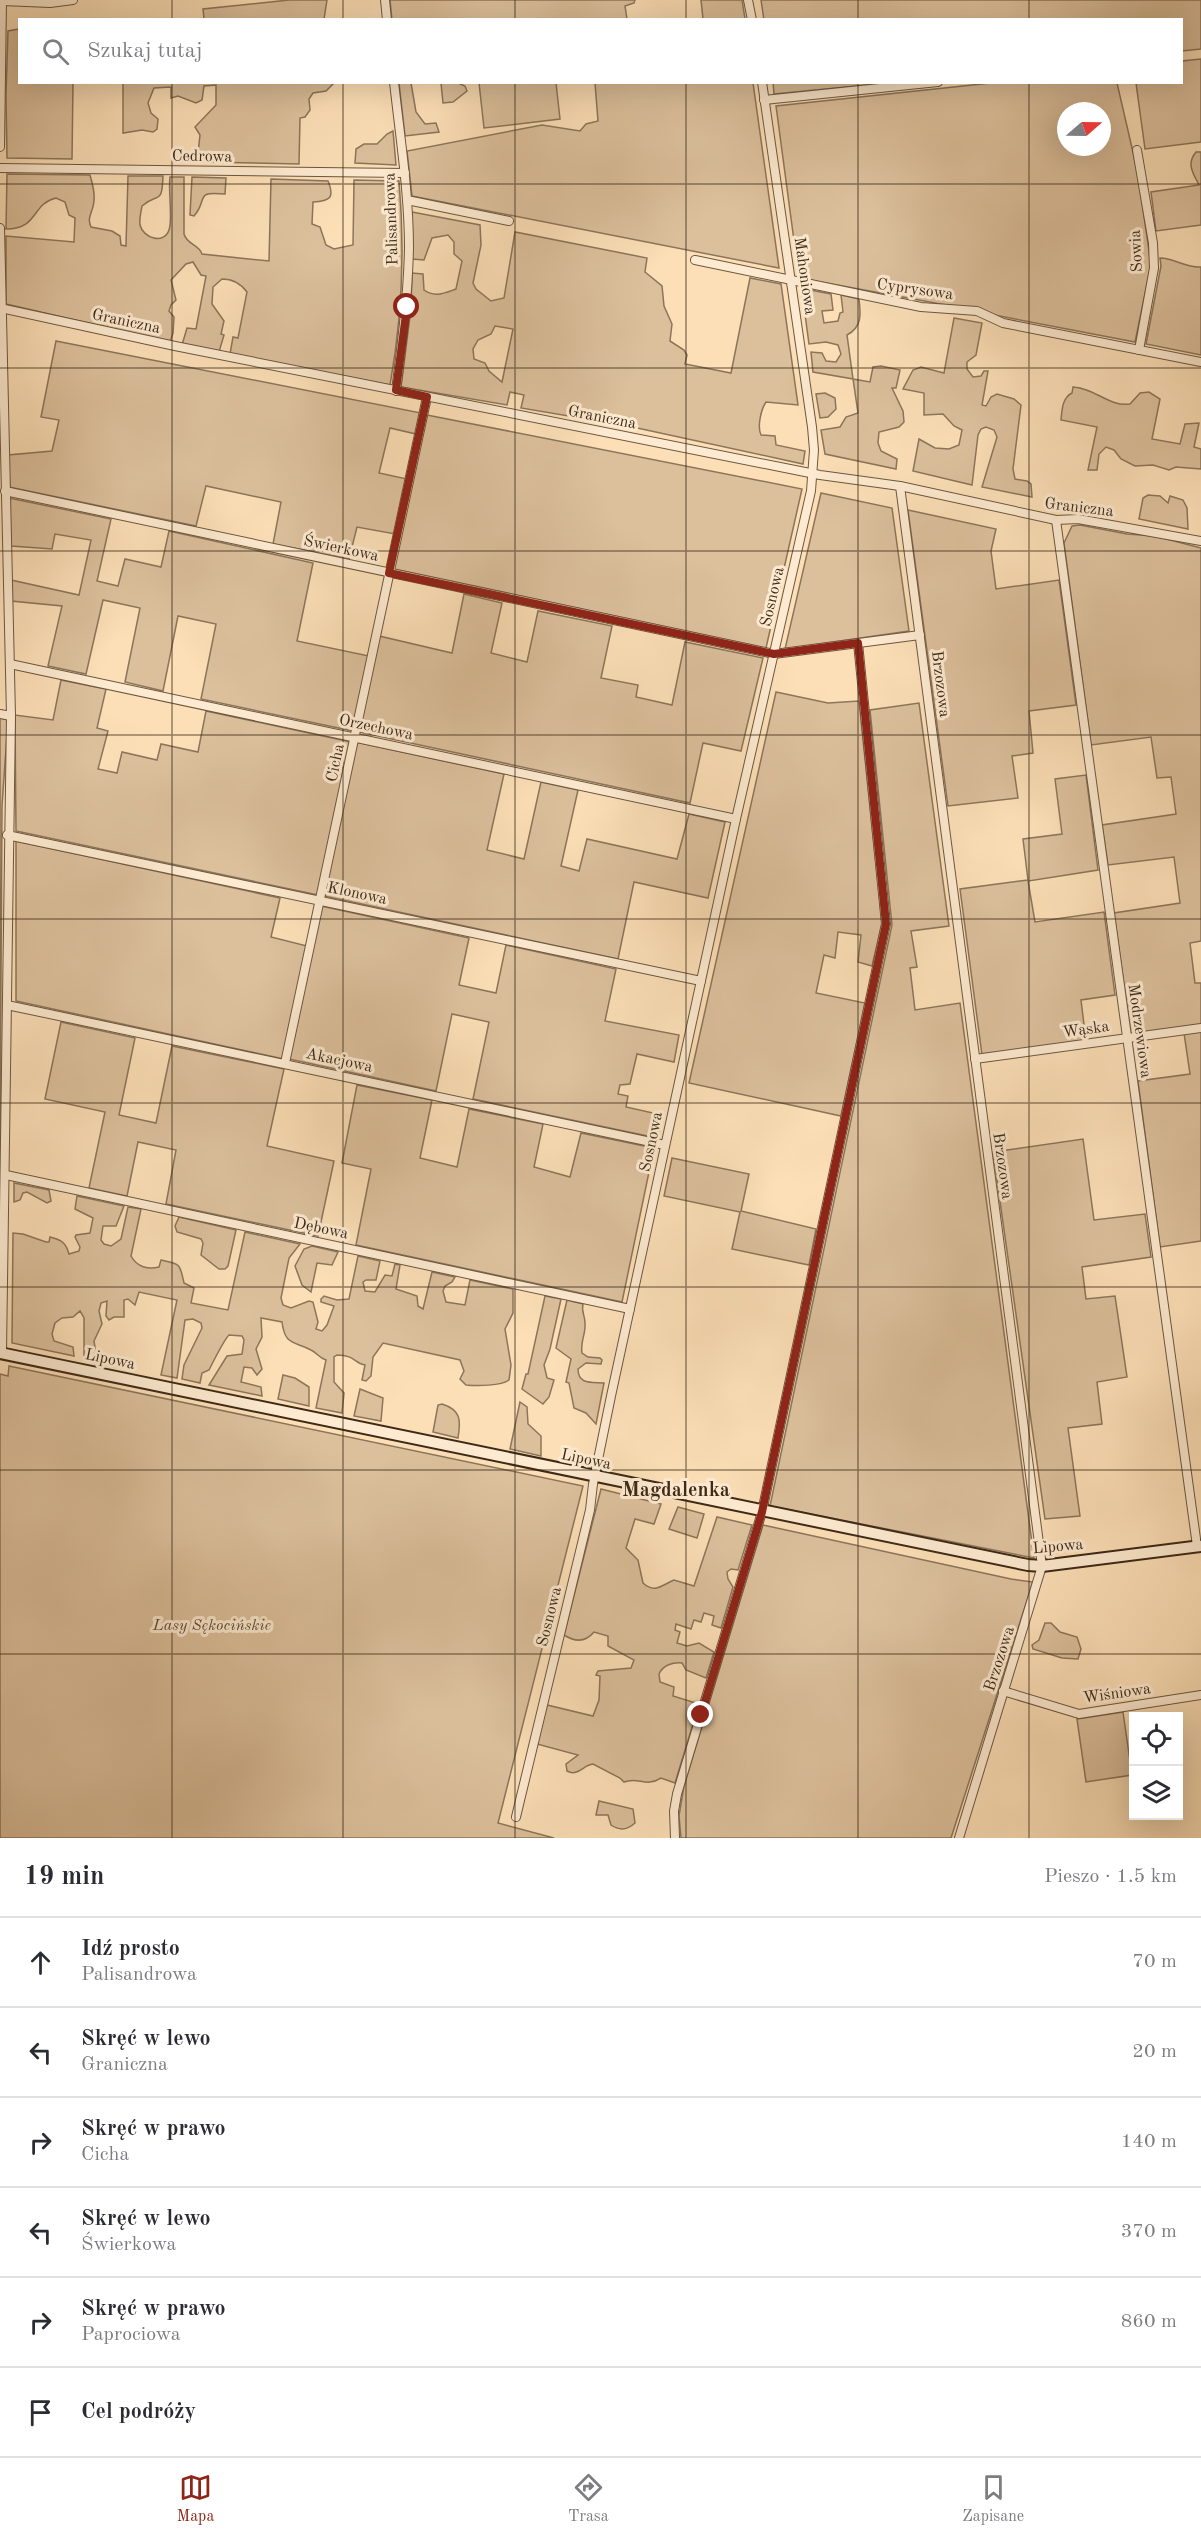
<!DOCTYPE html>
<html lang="pl">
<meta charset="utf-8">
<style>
body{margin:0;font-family:"Old Standard TT",serif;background:#f2f2f3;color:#2b2b33}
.controls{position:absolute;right:18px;bottom:18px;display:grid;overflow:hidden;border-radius:0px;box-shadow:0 6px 24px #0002}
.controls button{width:54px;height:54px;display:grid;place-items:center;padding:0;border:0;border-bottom:2px solid #e1e1e2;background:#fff;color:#2b2b33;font:30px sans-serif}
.compass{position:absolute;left:1057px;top:102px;width:54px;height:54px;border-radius:50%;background:#fff;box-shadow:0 6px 24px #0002;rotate:70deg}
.stop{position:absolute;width:18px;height:18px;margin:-14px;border:4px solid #8f2418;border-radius:50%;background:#fff}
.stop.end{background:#8f2418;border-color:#fff;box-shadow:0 2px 6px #0008}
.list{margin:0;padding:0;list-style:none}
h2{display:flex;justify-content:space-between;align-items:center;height:78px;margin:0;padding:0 24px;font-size:26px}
h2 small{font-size:20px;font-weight:400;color:#7c7c81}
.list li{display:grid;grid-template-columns:39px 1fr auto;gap:18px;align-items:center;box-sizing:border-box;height:90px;padding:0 24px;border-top:2px solid #e1e1e2}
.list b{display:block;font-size:22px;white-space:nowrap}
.list p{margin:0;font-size:20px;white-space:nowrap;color:#7c7c81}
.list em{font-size:20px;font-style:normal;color:#7c7c81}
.icon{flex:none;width:33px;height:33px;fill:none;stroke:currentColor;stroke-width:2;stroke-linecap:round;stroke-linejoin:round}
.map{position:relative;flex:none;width:1201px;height:1838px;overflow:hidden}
.search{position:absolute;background:#fff;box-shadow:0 6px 24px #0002;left:18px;right:18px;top:18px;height:66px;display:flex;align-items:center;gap:15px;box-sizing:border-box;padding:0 21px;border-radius:0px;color:#7c7c81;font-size:22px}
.sheet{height:618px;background:#fff}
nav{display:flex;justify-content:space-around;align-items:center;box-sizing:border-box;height:84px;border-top:2px solid #e1e1e2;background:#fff;font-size:16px;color:#7c7c81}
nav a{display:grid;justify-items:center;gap:3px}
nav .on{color:#8f2418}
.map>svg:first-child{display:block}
.green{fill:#dcc09c;stroke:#8c755a;stroke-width:1.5;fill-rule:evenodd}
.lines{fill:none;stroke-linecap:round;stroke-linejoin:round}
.street-casing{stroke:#6d573f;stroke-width:10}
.secondary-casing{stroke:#3d2a17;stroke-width:14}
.street{stroke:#fdead0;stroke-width:8}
.secondary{stroke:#fdead0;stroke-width:10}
.route{stroke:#8f2418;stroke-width:8}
.grid{fill:none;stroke:#3d2a17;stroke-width:1.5;stroke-opacity:0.55}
.labels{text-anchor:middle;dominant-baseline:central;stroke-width:6;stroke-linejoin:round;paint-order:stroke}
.street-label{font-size:16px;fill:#3d2a17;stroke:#fdead0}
.park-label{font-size:16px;font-style:italic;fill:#5d4832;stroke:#fdead0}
.quarter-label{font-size:20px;font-weight:bold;fill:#3d2a17;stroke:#fdead0}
</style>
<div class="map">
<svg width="1201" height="1838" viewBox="0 0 1201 1838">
<rect width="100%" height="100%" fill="#fcdfb7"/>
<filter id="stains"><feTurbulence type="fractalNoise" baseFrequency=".00333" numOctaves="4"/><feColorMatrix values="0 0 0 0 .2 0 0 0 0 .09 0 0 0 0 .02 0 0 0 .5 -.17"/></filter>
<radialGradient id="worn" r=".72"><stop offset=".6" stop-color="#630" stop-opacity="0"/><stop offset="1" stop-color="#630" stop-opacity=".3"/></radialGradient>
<g class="green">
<path d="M289 0H327L324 19H204L203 9Z"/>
<path d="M390 0H635L634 3 625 6 627 19 392 20Z"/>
<path d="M701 0H742L745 19H703Z"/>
<path d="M761 0H1201V49L1182 51V20H764Z"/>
<path d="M19 29 20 82 73 83 72 159 7 158 6 95 8 31Z"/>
<path d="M1201 59V142L1145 149 1136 83 1182 82V61Z"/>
<path d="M773 82H888V83L774 94Z"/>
<path d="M123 83V82L334 83 326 91 313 93 309 99 310 110 305 117 300 118 299 164 202 162 198 153 200 135 195 127 216 105V85L204 86 202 100 196 103 178 96 171 98V87L154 88 148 103 151 113 158 119 157 129 153 132 142 130 123 133Z"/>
<path d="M399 83H411L416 112 425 124 436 123 439 132 405 136Z"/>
<path d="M441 83H458L465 86 467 91 453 102 443 103Z"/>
<path d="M479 83H556L560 119 484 128Z"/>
<path d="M595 83H753L779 268 412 196 407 151 542 125 580 131 586 124 598 121Z"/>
<path d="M991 83H1117L1138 174 1151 265 1135 342 989 314 977 308 946 305 799 278 776 106ZM1066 111H1102V147H1066Z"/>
<path d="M393 131 396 165 355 163 356 149 364 144H377L387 134Z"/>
<path d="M1196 152H1201V225L1156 231 1151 192 1199 185C1193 173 1186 164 1196 152Z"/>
<path d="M7 174 90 175C92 183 95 191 94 200 94 211 86 217 91 227L112 231 120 236 121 245 126 246 128 176H163C162 206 158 192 142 206 141 212 139 219 140 225 143 238 164 245 169 230 173 220 168 190 170 177H184V234C187 245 199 244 202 254L269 261 271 179 328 181C335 198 330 201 313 202L312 224 320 227 326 245 334 249 353 245 354 180 399 181C405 249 402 318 390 385L230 354 233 337 238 338 247 292C241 284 233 279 222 279L213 287 212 304 224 321 221 334 224 335 219 352 182 345 187 328 196 329 206 276 201 275 193 262 186 264 171 280 176 300 171 305 169 311 174 317 173 333 170 342 6 304V236L74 242 75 218 69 215 65 202 56 198C31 204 39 229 6 229Z"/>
<path d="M192 177 226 178 225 194C193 191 209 199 194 216L190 215Z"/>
<path d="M412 212 480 225 481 245 473 283 476 289 491 301 504 298 515 232 647 258 645 272 662 286 664 306 672 324 670 341 684 350 687 355 685 364 731 373 750 278 781 284 798 405 766 402C761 409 757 427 761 435L775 436 776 445 805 451 803 464 628 426 521 408 524 395 510 392 507 405 401 387 411 309 412 273 423 274 424 290C435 298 445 293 456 289L462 261 454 254V242L448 235 432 238 424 260 412 259ZM495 326 513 329 502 382 489 371 485 363 474 359 473 349 478 340 491 334Z"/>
<path d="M1160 258C1174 258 1186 268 1201 267V355L1146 344 1161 266Z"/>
<path d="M805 289 831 294 833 310 822 311 824 323 838 321 840 313 843 312 841 295 859 299C861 315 862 327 847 335L853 379 870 382 873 367 881 366 900 370 896 388H892L903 411 904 422 899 427 879 432 878 443 881 451 897 459 896 469 825 454 821 430 840 427 846 417 858 413 853 379 813 372 811 352 822 353 826 361 836 362 841 354 838 345 826 342 809 344 802 292Z"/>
<path d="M954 318 982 323 976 355 967 362V369L973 377 981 376 984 371H988L982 405 986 406 991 397 997 394 1014 399 1021 405 1013 469 1015 479 1027 481 1031 484 1032 497 982 487 997 437 994 430 986 427 981 429 978 435 972 485 913 471 919 439 935 448 949 449 959 445 962 430 954 426 943 414 924 415V393L903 389 913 370 921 367 944 373Z"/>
<path d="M56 341 421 413 416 434 390 428 379 473 407 479 395 534 357 527 349 559 273 544 281 502 206 486 196 526 9 487 8 455 52 451 59 420 41 417Z"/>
<path d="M1073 387C1095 388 1109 407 1130 404L1140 393 1149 392 1160 399 1152 439 1180 444 1185 424 1199 423 1194 447 1201 449V469L1176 467 1169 470 1153 465 1135 466 1121 459 1114 450 1106 447 1099 454 1097 470H1088L1097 427 1061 420C1062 410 1062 398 1072 393Z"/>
<path d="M825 393 835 398 836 409 828 417 820 418 816 394Z"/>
<path d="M427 415 802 489 766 648 394 569Z"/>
<path d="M821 493 892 508 909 631 785 649Z"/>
<path d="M1148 495 1160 496 1168 503 1170 496 1183 500 1187 508 1188 529 1139 519 1143 498Z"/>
<path d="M9 498 111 519 97 581 118 586 125 559 161 567 169 531 313 563 297 641 369 656 353 731 201 699 216 624 178 616 163 691 125 682 140 608 103 600 86 674 48 666 62 606 11 601V580L79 595 91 540 55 534 52 549 11 546Z"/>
<path d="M908 510 996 529 991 551 996 589 1059 580 1076 705 1029 711 1033 753 1012 756 1018 798 948 806Z"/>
<path d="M1080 525 1127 534 1155 536 1201 548V941L1190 943 1195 983H1201V1025L1131 1035 1114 913 1180 903 1174 857 1108 865 1102 825 1176 814 1171 777 1157 778 1151 737 1091 745 1064 543 1072 526Z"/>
<path d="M464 594 502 603 491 653 527 662 538 611 612 626 601 678 638 685 636 697 672 705 685 642 763 658 741 751 703 743 690 803 359 732 379 636 452 653Z"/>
<path d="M61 680 106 689 97 728 108 731 98 769 117 773 122 752 157 760 161 744 198 752 206 711 351 742 318 895 16 831 15 715 53 720Z"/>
<path d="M776 692 828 703 859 701 882 923 872 966 858 962 861 935 838 932 835 958 824 955 816 993 865 1003 841 1116 689 1083Z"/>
<path d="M919 703 949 926 911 931 917 967 910 968 915 1010 960 1003 1034 1558 770 1506 892 925 870 710Z"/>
<path d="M0 718 8 720 2 806 0 1150Z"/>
<path d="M356 742 504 774 487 850 524 859 541 782 578 790 561 866 579 871 587 839 677 859 689 814 725 822 708 898 634 882 618 959 324 896Z"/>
<path d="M1086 775 1098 870 1028 881 1035 922 1104 912 1115 995 1081 1000 1086 1041 982 1055 960 889 1028 880 1023 839 1062 834 1055 779Z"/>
<path d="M16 841 280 898 271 937 307 946 284 1059 16 1001Z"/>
<path d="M321 906 469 938 459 985 496 993 506 945 616 969 605 1021 679 1035 674 1062 637 1054 630 1084 620 1085 618 1094 628 1096 626 1107 662 1115 657 1138 473 1099 489 1022 452 1014 436 1091 289 1059Z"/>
<path d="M61 1022 135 1038 119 1115 156 1123 172 1046 284 1069 267 1146 334 1161 318 1236 166 1204 176 1150 138 1142 127 1196 89 1188 105 1112 45 1099Z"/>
<path d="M1201 1030V1241L1160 1247 1138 1081 1190 1074 1184 1033Z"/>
<path d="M357 1085 432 1100 420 1158 457 1167 469 1109 543 1124 534 1167 570 1177 581 1133 654 1148 622 1302 356 1245 371 1169 342 1163Z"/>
<path d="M1083 1139 1094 1220 1145 1214 1151 1257 1082 1267 1086 1299 1115 1296 1127 1377 1097 1382 1102 1424 1068 1428 1080 1516 1045 1519 993 1152Z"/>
<path d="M672 1158 749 1174 741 1211 816 1229 809 1265 732 1249 740 1212 664 1196Z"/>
<path d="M14 1183 49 1190 51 1201 47 1203 27 1192 23 1193 20 1200 14 1202Z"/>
<path d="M77 1196 124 1206 116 1226H103L101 1240 104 1244 111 1246 121 1239 128 1207 141 1209 131 1256C137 1267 148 1270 159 1267L161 1260C181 1264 180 1264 184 1283L194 1288 191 1303 228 1310 245 1232 300 1244 289 1258 281 1298 283 1305 291 1308 309 1301 313 1302 318 1322 316 1329 322 1331 327 1325 334 1306 321 1302V1299L324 1296 337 1300 349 1299 358 1256 380 1261 376 1280H366L363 1282 365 1291 375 1292 385 1275 392 1276 395 1264 400 1265 396 1289 417 1296 418 1306 423 1309 432 1272 455 1277 452 1282 445 1286 443 1291 446 1302 465 1305 470 1280 513 1289V1313L505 1329 511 1365 509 1380C501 1386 477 1386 466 1385L460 1379 464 1371 460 1360 383 1343 373 1357 371 1376 366 1381 362 1380 365 1365C355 1364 355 1355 337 1355L334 1357V1382L344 1393 342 1413 316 1408 326 1360C319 1358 317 1353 311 1350 294 1341 285 1346 282 1322L261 1318 262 1337 256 1349 262 1369 257 1375 252 1368 244 1367 241 1382 261 1387 262 1396 209 1385 227 1356 242 1354 244 1340 242 1336 229 1335C224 1340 213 1362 209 1370L202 1373 200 1383 182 1379 184 1365 202 1328 201 1323 193 1319 185 1320 177 1378 161 1375 177 1300 139 1292 135 1305 128 1299 124 1300V1317H114L109 1320 106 1316 107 1301 101 1303 99 1311 102 1324 94 1341 96 1353 94 1361 84 1358V1318L80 1311 73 1317 62 1318 55 1323 52 1334 54 1341 73 1347 74 1356 12 1343 13 1233 23 1234 46 1242H49L50 1237C62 1240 66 1243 69 1254L79 1251 80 1247 75 1237 76 1235 90 1233 93 1218 75 1209Z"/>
<path d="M179 1217 236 1230 228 1266 225 1269H219L201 1255 203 1243 201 1239 177 1232 175 1226Z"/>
<path d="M312 1246 338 1252 332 1265 317 1263 311 1292 302 1285 295 1266 304 1249Z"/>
<path d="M545 1296 561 1299 550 1349 544 1365 547 1378 554 1380 549 1397 543 1404 522 1389 526 1374H528Z"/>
<path d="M567 1300 583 1304C581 1312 585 1315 585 1323 586 1334 580 1342 582 1353L588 1357 600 1358 602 1360 601 1364 586 1363 578 1369C578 1385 592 1382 604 1383L596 1424 586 1413 574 1408 569 1383 566 1382 571 1359 556 1348Z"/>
<path d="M9 1366 583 1486 498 1823 554 1838H0V1374L8 1376Z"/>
<path d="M283 1375 295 1378 309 1387V1406L278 1399Z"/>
<path d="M360 1389 383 1398 381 1421 354 1416Z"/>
<path d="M520 1402 527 1407 528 1424 541 1436V1456L510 1449Z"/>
<path d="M442 1404C461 1410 461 1420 458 1438L433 1432 438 1405Z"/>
<path d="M601 1489 661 1504 654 1524 635 1519 626 1548 638 1560 643 1583C655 1594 662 1585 674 1580L694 1586 717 1517 752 1525 738 1570 731 1569 727 1572 728 1579 733 1587 721 1628 712 1625 714 1616 704 1613 701 1622 694 1620 691 1629 676 1624 675 1630 680 1632 677 1643 687 1646 699 1643 714 1652 706 1678 686 1670 682 1663C673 1662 663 1665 659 1674L660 1682 674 1687 673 1696 699 1704 675 1783 661 1778C645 1788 639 1776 624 1782L620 1778 593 1764C583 1765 578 1777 567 1771L566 1764 578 1755 537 1744 547 1705 593 1716 599 1700 600 1676 596 1675 598 1671 631 1668 634 1660 608 1646V1636L594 1632C585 1643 575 1642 564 1635Z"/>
<path d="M678 1507 704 1514 697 1538 669 1529Z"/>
<path d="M763 1525 1011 1579 1033 1582 951 1838H681L679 1816 684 1786Z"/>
<path d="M1045 1623H1051L1060 1632 1077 1637 1081 1649 1078 1659 1062 1658 1033 1649 1032 1645 1039 1640Z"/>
<path d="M1123 1712 1132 1775 1086 1782 1077 1719Z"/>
<path d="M599 1801 633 1809 635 1823C627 1830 620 1831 611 1825L608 1815H596Z"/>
</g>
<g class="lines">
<defs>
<g id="street">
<path d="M385 0 387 20"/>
<path d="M748 0 752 20"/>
<path d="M2 1 50 3 73 0"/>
<path d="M394 82C400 137 409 193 409 248 408 296 402 343 396 391"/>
<path d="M764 100 938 82"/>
<path d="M0 147 2 0"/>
<path d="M1137 150 1153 243 1154 268 1139 350"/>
<path d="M0 168 405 173"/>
<path d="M407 200 509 221"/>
<path d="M0 228 11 716 2 1353"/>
<path d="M695 260 921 307 977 311 1003 323 1201 362"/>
<path d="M0 308 175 346 820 475 900 486 1056 520 1078 519 1201 541"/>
<path d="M900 486 1042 1566 959 1838"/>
<path d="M5 491 774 654 920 635"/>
<path d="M1056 520 1197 1546"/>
<path d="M10 664 736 819"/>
<path d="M0 714 11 716"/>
<path d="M7 835 701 981"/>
<path d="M7 1005 665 1145"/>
<path d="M975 1059 1201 1028"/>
<path d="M285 1063 427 397"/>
<path d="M6 1175 630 1309"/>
<path d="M1003 1691 1079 1714 1201 1695"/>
<path d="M516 1817 590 1510 593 1484 611 1396 736 819 811 491 814 450 812 427 762 82"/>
<path d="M675 1838 674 1811 677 1794 762 1512 886 924 858 643"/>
</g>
<path id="secondary" d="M0 1353 1028 1565 1042 1566 1201 1546"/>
</defs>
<use href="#street" class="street-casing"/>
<use href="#secondary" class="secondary-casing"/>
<use href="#street" class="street"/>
<use href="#secondary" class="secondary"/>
</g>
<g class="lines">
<path class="route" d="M407 307 396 390 427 397 389 573 774 654 858 643 886 924 762 1512 701 1715"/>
</g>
<path class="grid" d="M172 0V20M343 0V20M515 0V20M686 0V20M858 0V20M1029 0V20M172 82V1838M343 82V1838M515 82V1838M686 82V1838M858 82V1838M1029 82V1838M0 184H1201M0 368H1201M0 551H1201M0 735H1201M0 919H1201M0 1103H1201M0 1287H1201M0 1470H1201M0 1654H1201"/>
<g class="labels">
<g class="street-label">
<text transform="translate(202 157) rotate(1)">Cedrowa</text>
<text transform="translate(392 219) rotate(-92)">Palisandrowa</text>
<text transform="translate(1137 251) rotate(-93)">Sowia</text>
<text transform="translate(804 276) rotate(82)">Mahoniowa</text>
<text transform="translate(915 290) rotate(8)">Cyprysowa</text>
<text transform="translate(126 322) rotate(12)">Graniczna</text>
<text transform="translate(602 418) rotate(11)">Graniczna</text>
<text transform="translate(1079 508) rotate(7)">Graniczna</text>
<text transform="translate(341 549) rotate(12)">Świerkowa</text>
<text transform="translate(773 597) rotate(-77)">Sosnowa</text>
<text transform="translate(940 684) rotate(83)">Brzozowa</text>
<text transform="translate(376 728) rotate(12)">Orzechowa</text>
<text transform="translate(336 763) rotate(-78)">Cicha</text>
<text transform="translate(357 894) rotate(12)">Klonowa</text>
<text transform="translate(1086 1030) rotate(-8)">Wąska</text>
<text transform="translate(1139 1031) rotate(82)">Modrzewiowa</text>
<text transform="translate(339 1061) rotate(12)">Akacjowa</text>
<text transform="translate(652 1142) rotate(-78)">Sosnowa</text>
<text transform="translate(1002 1166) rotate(82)">Brzozowa</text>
<text transform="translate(321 1229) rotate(12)">Dębowa</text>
<text transform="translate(110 1360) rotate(12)">Lipowa</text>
<text transform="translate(586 1460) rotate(12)">Lipowa</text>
<text transform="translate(1058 1547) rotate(-5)">Lipowa</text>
<text transform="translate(550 1617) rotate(-76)">Sosnowa</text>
<text transform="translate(1000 1659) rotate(-72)">Brzozowa</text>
<text transform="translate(1117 1694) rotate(-8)">Wiśniowa</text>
</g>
<g class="park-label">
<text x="212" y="1626">Lasy Sękocińskie</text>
</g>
<g class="quarter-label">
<text x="676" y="1491">Magdalenka</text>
</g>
</g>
<rect width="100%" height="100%" filter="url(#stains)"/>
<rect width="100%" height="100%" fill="url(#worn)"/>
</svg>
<div class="controls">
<button><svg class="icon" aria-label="locate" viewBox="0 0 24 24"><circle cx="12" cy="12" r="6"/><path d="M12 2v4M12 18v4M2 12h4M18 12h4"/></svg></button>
<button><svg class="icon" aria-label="layers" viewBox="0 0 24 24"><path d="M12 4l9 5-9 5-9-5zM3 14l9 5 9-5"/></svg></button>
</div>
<svg class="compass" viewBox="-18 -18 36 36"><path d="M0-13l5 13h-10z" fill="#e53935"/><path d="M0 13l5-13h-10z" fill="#7c7c81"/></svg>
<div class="stop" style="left:407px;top:307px"></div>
<div class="stop end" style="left:701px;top:1715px"></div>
<div class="search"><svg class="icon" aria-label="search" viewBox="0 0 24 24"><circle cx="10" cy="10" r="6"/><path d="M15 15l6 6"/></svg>Szukaj tutaj</div>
</div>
<section class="sheet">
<h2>19 min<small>Pieszo · 1.5 km</small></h2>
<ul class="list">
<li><svg class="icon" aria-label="ahead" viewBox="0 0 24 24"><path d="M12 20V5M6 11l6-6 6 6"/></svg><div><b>Idź prosto</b><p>Palisandrowa</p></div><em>70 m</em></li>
<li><svg class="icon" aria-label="left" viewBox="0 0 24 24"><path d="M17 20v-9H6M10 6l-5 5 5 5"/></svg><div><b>Skręć w lewo</b><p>Graniczna</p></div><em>20 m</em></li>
<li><svg class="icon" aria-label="right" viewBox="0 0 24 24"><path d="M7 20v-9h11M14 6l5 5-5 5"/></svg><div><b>Skręć w prawo</b><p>Cicha</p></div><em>140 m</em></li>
<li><svg class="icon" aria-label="left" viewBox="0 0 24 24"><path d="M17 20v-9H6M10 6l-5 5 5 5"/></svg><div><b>Skręć w lewo</b><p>Świerkowa</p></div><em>370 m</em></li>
<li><svg class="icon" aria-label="right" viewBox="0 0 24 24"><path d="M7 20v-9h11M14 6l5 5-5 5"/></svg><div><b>Skręć w prawo</b><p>Paprociowa</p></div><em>860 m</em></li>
<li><svg class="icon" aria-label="arrive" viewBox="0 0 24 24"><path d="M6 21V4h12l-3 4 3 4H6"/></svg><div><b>Cel podróży</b></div></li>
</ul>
</section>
<nav>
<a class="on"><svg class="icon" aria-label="map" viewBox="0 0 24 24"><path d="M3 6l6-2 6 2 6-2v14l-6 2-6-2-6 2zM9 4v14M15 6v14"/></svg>Mapa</a>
<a><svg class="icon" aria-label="directions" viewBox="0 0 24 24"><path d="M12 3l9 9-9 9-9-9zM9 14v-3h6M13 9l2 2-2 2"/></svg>Trasa</a>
<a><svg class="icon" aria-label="saved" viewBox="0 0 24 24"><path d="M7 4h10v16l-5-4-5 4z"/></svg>Zapisane</a>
</nav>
